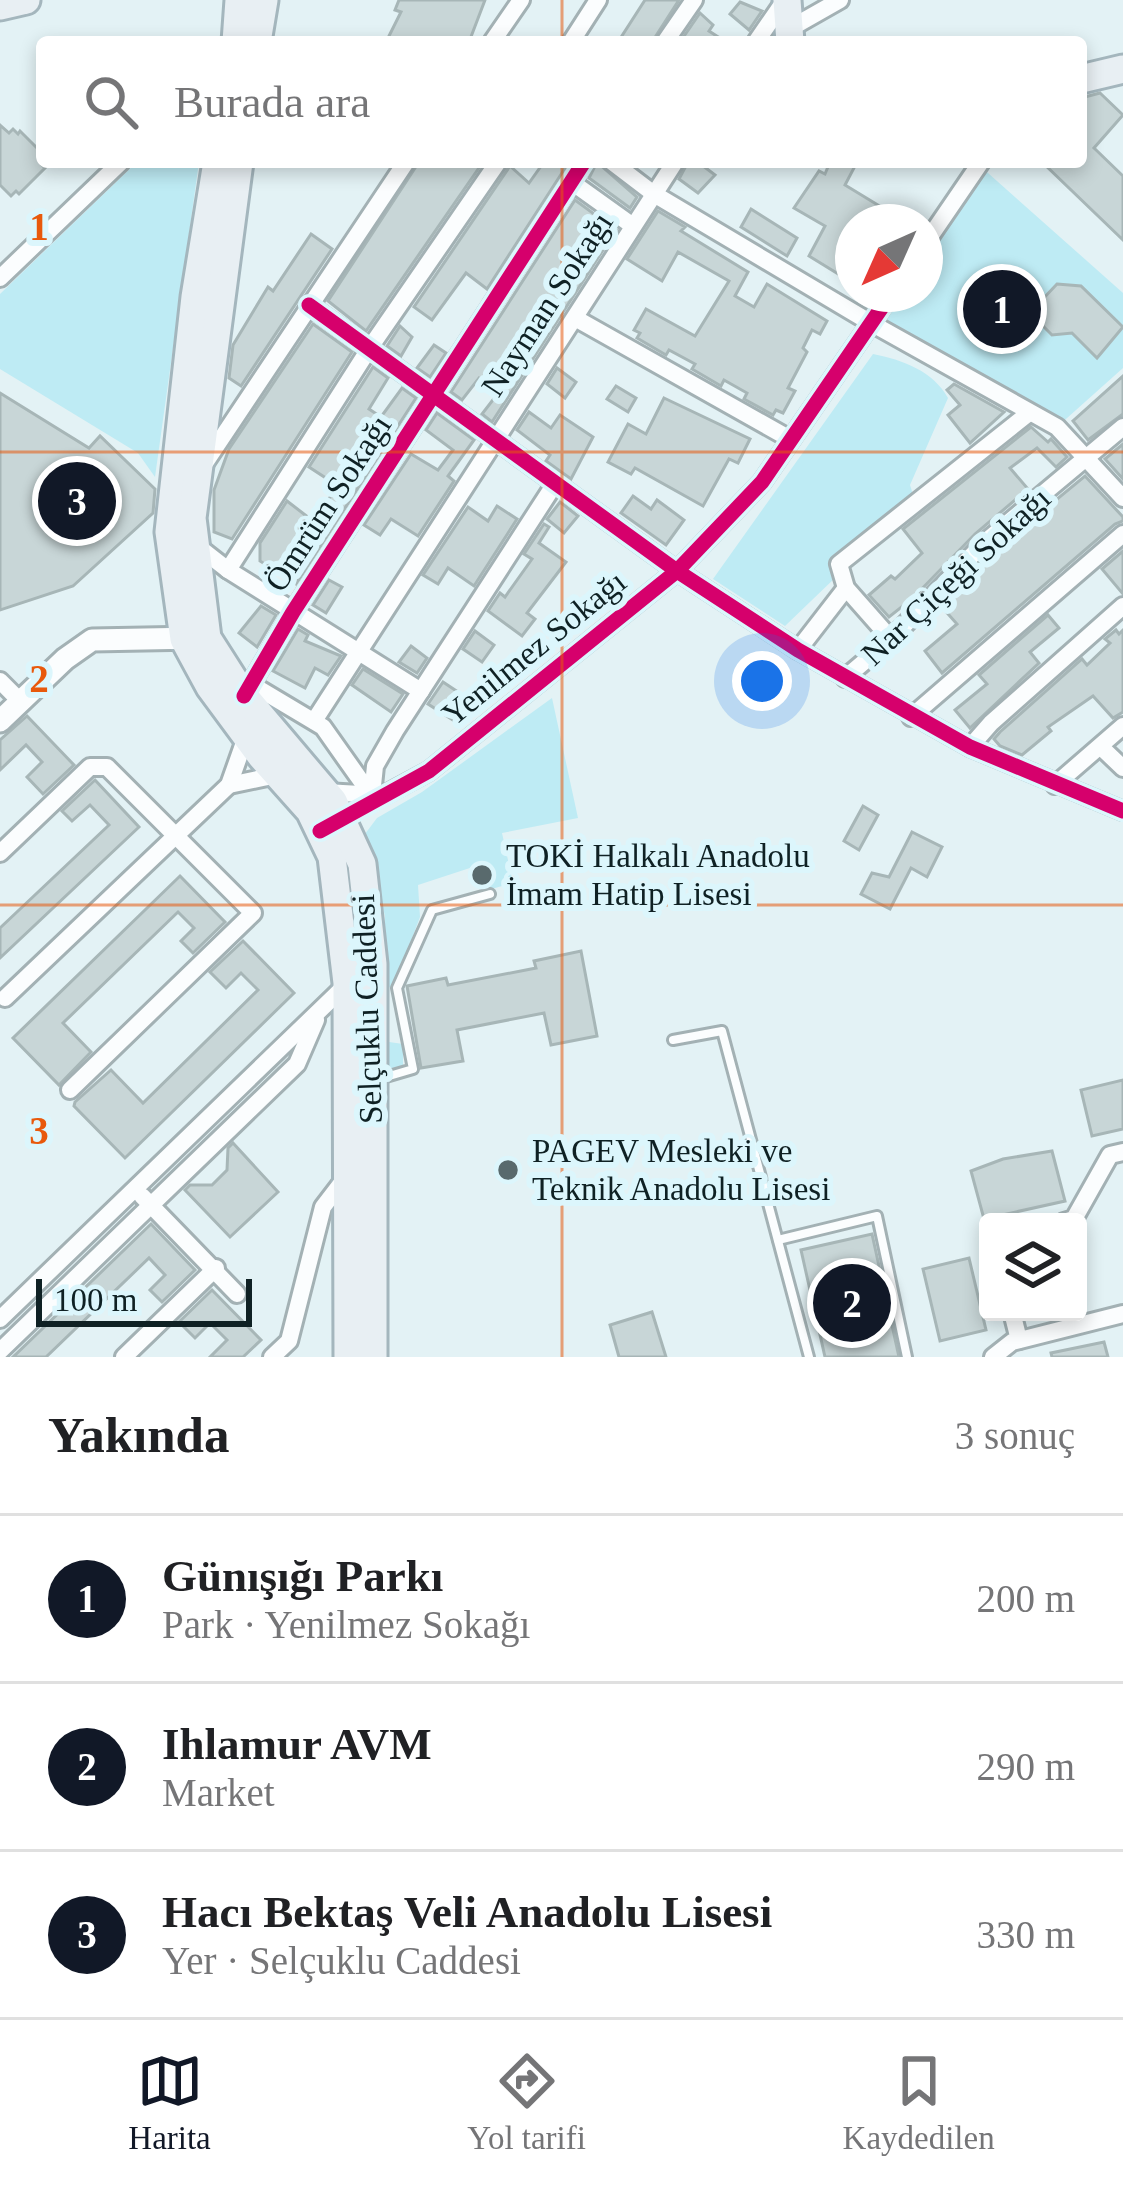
<!DOCTYPE html>
<html lang="tr">
<meta charset="utf-8">
<style>
body{margin:0;font-family:"Times New Roman",serif;background:#f2f2f2;color:#202124}
.controls{position:absolute;right:36px;bottom:36px;display:grid;overflow:hidden;border-radius:12px;box-shadow:0 6px 18px #0003}
.controls button{width:108px;height:108px;display:grid;place-items:center;padding:0;border:0;border-bottom:3px solid #e0e0e0;background:#fff;color:#202124;font:60px sans-serif}
.compass{position:absolute;left:835px;top:204px;width:108px;height:108px;border-radius:50%;background:#fff;box-shadow:0 6px 18px #0003;rotate:225deg}
.scale{position:absolute;left:36px;bottom:30px;width:216px;box-sizing:border-box;padding-left:12px;border:6px solid #0f2124;border-top:0;font-size:33px;line-height:42px;white-space:nowrap;color:#0f2124;-webkit-text-stroke:9px #dcf6fc;paint-order:stroke}
.you{position:absolute;left:762px;top:681px;width:42px;height:42px;margin:-30px;border:9px solid #fff;border-radius:50%;background:#1a73e8;box-shadow:0 0 0 18px #1a73e833}
.badge{display:grid;place-items:center;width:78px;height:78px;border-radius:50%;background:#111827;color:#fff;font-size:39px;font-weight:700}
.pin{position:absolute;translate:-50% -50%;border:6px solid #fff;box-shadow:0 3px 12px #0006}
.list{margin:0;padding:0;list-style:none}
h2{display:flex;justify-content:space-between;align-items:center;height:156px;margin:0;padding:0 48px;font-size:51px}
h2 small{font-size:39px;font-weight:400;color:#757577}
.list li{display:grid;grid-template-columns:78px 1fr auto;gap:36px;align-items:center;box-sizing:border-box;height:168px;padding:0 48px;border-top:3px solid #e0e0e0}
.list b{display:block;font-size:45px;white-space:nowrap}
.list p{margin:0;font-size:39px;white-space:nowrap;color:#757577}
.list em{font-size:39px;font-style:normal;color:#757577}
.icon{flex:none;width:66px;height:66px;fill:none;stroke:currentColor;stroke-width:2;stroke-linecap:round;stroke-linejoin:round}
.map{position:relative;flex:none;width:1123px;height:1357px;overflow:hidden}
.search{position:absolute;background:#fff;box-shadow:0 6px 18px #0003;left:36px;right:36px;top:36px;height:132px;display:flex;align-items:center;gap:30px;box-sizing:border-box;padding:0 42px;border-radius:12px;color:#757577;font-size:45px}
.sheet{height:660px;background:#fff}
nav{display:flex;justify-content:space-around;align-items:center;box-sizing:border-box;height:168px;border-top:3px solid #e0e0e0;background:#fff;font-size:33px;color:#757577}
nav a{display:grid;justify-items:center;gap:6px}
nav .on{color:#111827}
.map>svg:first-child{display:block}
.green{fill:#beebf4}
.building{fill:#c8d6d7;stroke:#a7b6b7;stroke-width:3}
.lines{fill:none;stroke-linecap:round;stroke-linejoin:round}
.service-casing{stroke:#a3b1b4;stroke-width:14}
.minor-casing{stroke:#a3b1b4;stroke-width:22}
.tertiary-casing{stroke:#a3b1b4;stroke-width:27}
.primary-casing{stroke:#a4b6bd;stroke-width:33}
.service{stroke:#fbfdfe;stroke-width:8}
.minor{stroke:#fbfdfe;stroke-width:16}
.tertiary{stroke:#fbfdfe;stroke-width:21}
.primary{stroke:#e8eff3;stroke-width:27}
.cycleway-casing{stroke:#dcf6fc;stroke-width:22}
.cycleway{stroke:#d6006c;stroke-width:15}
.grid{fill:none;stroke:#e8590c;stroke-width:3;stroke-opacity:0.55}
.poi-dot{fill:#596a6d;stroke:#dcf6fc;stroke-width:4.5}
.labels{text-anchor:middle;dominant-baseline:central;stroke-width:12;stroke-linejoin:round;paint-order:stroke}
.street-label{font-size:33px;fill:#0f2124;stroke:#dcf6fc}
.poi-label{font-size:33px;fill:#0f2124;stroke:#dcf6fc;text-anchor:start}
.grid-label{font-size:39px;text-anchor:middle;font-weight:bold;fill:#e8590c;stroke:#dcf6fc;stroke-width:12;stroke-linejoin:round;paint-order:stroke}
</style>
<div class="map">
<svg width="1123" height="1357" viewBox="0 0 1123 1357">
<rect width="100%" height="100%" fill="#e3f2f5"/>
<g class="green">
<path d="M137 162H199L155 477 138 453 0 369V294Z"/>
<path d="M979 165 1123 293V368L1057 427 871 323 891 294H925V244Z"/>
<path d="M873 354C903 360 933 371 948 398L910 485 915 501 785 626 713 579Z"/>
<path d="M552 698 578 818 502 833 513 883 488 890 479 865 418 885 420 917 394 986 387 988 389 1042 403 1044V1066L383 1070 381 981 385 916 365 834 377 818 422 792Z"/>
</g>
<g class="building">
<path d="M399 0H485L469 42H386L401 12 395 10Z"/>
<path d="M645 0H679L652 42H618Z"/>
<path d="M740 2 762 11 749 30 730 14Z"/>
<path d="M700 13 713 25 709 31 726 42H680Z"/>
<path d="M1100 93 1123 115 1094 148 1123 176V240L1042 162H1081V98Z"/>
<path d="M0 125 9 133 13 129 18 134 20 131 42 153 41 164 45 168 19 194 16 191 11 196 0 185Z"/>
<path d="M419 162H483L366 331 328 301Z"/>
<path d="M544 162H569L487 289 466 273 432 320 414 307 510 166 529 183Z"/>
<path d="M597 162 637 197 630 208 589 178Z"/>
<path d="M688 162H698L715 175 698 193 679 179Z"/>
<path d="M830 162 855 166 845 185 891 213 886 222H853V283L809 256 825 226 794 208 819 171 825 174Z"/>
<path d="M575 200 616 230 492 422 482 414 499 392 479 378 462 400 451 392Z"/>
<path d="M751 209 797 238 787 256 741 227Z"/>
<path d="M658 211 685 227 681 231 748 272 735 296 754 307 767 284 827 321 820 334 812 330 803 348 807 352 788 388 795 391 783 413 776 410 773 415 744 399 747 393 724 380 721 386 692 369 695 364 669 350 666 355 637 338 640 333 634 330 646 309 695 336 729 281 678 252 662 281 627 259Z"/>
<path d="M311 234 332 249 241 386 229 378 233 345 268 287 273 291Z"/>
<path d="M1057 284 1081 286 1123 327 1097 358 1072 333 1052 335 1039 322V303Z"/>
<path d="M313 324 352 352 232 539 214 532V490L229 449Z"/>
<path d="M400 326 412 337 401 356 387 346Z"/>
<path d="M434 345 446 353 430 377 417 368Z"/>
<path d="M373 367 388 378 369 409 381 417 402 388 416 398 296 584 260 561V543L287 501 313 521 338 486 309 467Z"/>
<path d="M557 368 576 382 565 398 547 384Z"/>
<path d="M1123 376V414L1088 440 1073 421Z"/>
<path d="M954 384 1004 412 970 443 948 415 960 405 947 390Z"/>
<path d="M616 386 636 398 628 412 607 399Z"/>
<path d="M0 393 89 448 100 436 155 489 153 513 73 586 0 610Z"/>
<path d="M664 398 750 439 738 463 729 459 703 506 635 468 631 474 608 462 628 424 646 434Z"/>
<path d="M529 412 551 428 560 415 593 437 571 479 546 461 550 455 517 430Z"/>
<path d="M437 413 474 440 448 476 454 481 418 536 391 519 380 535 364 525 411 454 438 470 453 450 426 430Z"/>
<path d="M1031 427 1048 442 1051 439 1067 457 1056 467 1037 448 1010 468 1028 489 975 534 913 598 889 617 869 595 891 576 895 579 922 553 903 529Z"/>
<path d="M1123 444V479L1105 459Z"/>
<path d="M1085 476 1123 517V521L1115 524 942 673 925 651 957 624 941 606 993 552Z"/>
<path d="M633 496 651 509 657 500 684 520 666 545 621 513Z"/>
<path d="M560 502 578 516 564 533 547 519Z"/>
<path d="M497 506 517 519 474 586 448 568 438 584 423 575 468 507 488 521Z"/>
<path d="M544 524 549 527 539 543 566 562 527 613 535 619 522 636 488 611 500 593 505 597 532 559 524 554Z"/>
<path d="M1123 551V594L1102 569Z"/>
<path d="M329 580 342 587 326 613 313 605Z"/>
<path d="M261 606 276 615 257 647 239 633Z"/>
<path d="M1048 615 1059 628 1030 652 1039 663 970 728 955 710 987 684 979 675Z"/>
<path d="M298 629 308 635 305 641 341 656 328 675 315 668 305 688 273 671Z"/>
<path d="M1116 630 1119 634 1123 630V712L1113 718 1093 696 1048 727 1051 731 1022 755 1000 746 994 739 1000 732 1082 659 1087 665 1110 643 1105 639Z"/>
<path d="M475 631 494 645 482 662 463 649Z"/>
<path d="M411 646 427 658 417 673 399 662Z"/>
<path d="M363 669 403 694 391 712 352 685Z"/>
<path d="M443 682 473 702 459 724 428 704Z"/>
<path d="M27 716 74 765 43 794 27 777 42 762 26 745 0 770V740Z"/>
<path d="M95 780 139 827 0 958V928L109 825 90 805 72 821 62 811Z"/>
<path d="M863 806 878 815 859 850 844 841Z"/>
<path d="M912 832 942 847 927 877 911 868 890 909 861 894 872 873 889 877Z"/>
<path d="M180 876 225 922 193 953 181 941 194 928 178 912 63 1023 91 1052 59 1085 13 1038Z"/>
<path d="M243 941 294 993 125 1158 74 1106 75 1102 111 1070 143 1103 258 990 241 973 226 988 210 972Z"/>
<path d="M581 951 597 1036 551 1045 544 1013 457 1030 463 1061 421 1068 407 986 446 978 448 985 536 968 534 961Z"/>
<path d="M1123 1080V1129L1092 1136 1081 1090Z"/>
<path d="M233 1143 278 1192 230 1237 185 1190 190 1185H212L227 1170 228 1148Z"/>
<path d="M1052 1151 1065 1201 984 1219 971 1171 1003 1159Z"/>
<path d="M151 1224 195 1270 162 1302 150 1290 165 1275 149 1258 46 1357H13Z"/>
<path d="M872 1234 899 1357H825L801 1250Z"/>
<path d="M969 1258 986 1330 940 1341 923 1269Z"/>
<path d="M212 1290 261 1340 243 1357H210L227 1340 210 1323 195 1338 179 1322Z"/>
<path d="M652 1312 666 1357H619L610 1325Z"/>
<path d="M1104 1342 1108 1357H1052L1051 1353Z"/>
</g>
<g class="lines">
<defs>
<g id="service">
<path d="M673 1040 722 1031 809 1357"/>
<path d="M379 1079 413 1069 397 988 432 910 490 894"/>
<path d="M778 1240 877 1216 907 1357"/>
</g>
<g id="minor">
<path d="M789 29 840 0"/>
<path d="M492 42 521 0"/>
<path d="M571 42 598 0"/>
<path d="M665 42 694 0"/>
<path d="M756 42 785 0"/>
<path d="M612 162 654 194 871 323 1057 427 1123 498"/>
<path d="M573 183 633 226"/>
<path d="M925 244 981 162"/>
<path d="M0 278 121 162"/>
<path d="M309 305 677 571 798 650 970 747 1123 811"/>
<path d="M575 318 790 439"/>
<path d="M203 466 406 162"/>
<path d="M196 545 228 570 421 691"/>
<path d="M228 570 369 349 498 162"/>
<path d="M891 639 846 588 839 564 1029 413"/>
<path d="M798 650 846 588"/>
<path d="M845 678 891 639 984 543 1123 427"/>
<path d="M0 681 20 701"/>
<path d="M251 684 323 727 371 795"/>
<path d="M244 696 293 612 584 162"/>
<path d="M911 717 1123 534"/>
<path d="M314 721 675 162"/>
<path d="M970 747 991 723 1123 606"/>
<path d="M1101 747 1123 768"/>
<path d="M229 785 277 775"/>
<path d="M1055 785 1123 726"/>
<path d="M325 792 360 794 373 800"/>
<path d="M372 795 375 766 395 731 556 482"/>
<path d="M336 821 429 771 677 571 762 482 891 294"/>
<path d="M0 853 90 767H107L253 913 70 1090"/>
<path d="M5 998 229 785 246 737"/>
<path d="M142 1196 237 1294"/>
<path d="M1064 1222 1074 1219 1110 1155 1123 1152"/>
<path d="M1012 1312 1019 1340"/>
<path d="M0 1319 349 982"/>
<path d="M0 1351 297 1064 316 1020"/>
<path d="M124 1357 216 1268"/>
<path d="M272 1357 289 1341 323 1207 346 1177"/>
<path d="M993 1357 1012 1342 1123 1314"/>
</g>
<path id="tertiary" d="M0 721 65 659 92 640 197 638"/>
<g id="primary">
<path d="M787 0 790 42"/>
<path d="M0 6 26 0"/>
<path d="M236 42 239 0"/>
<path d="M257 42 264 0"/>
<path d="M1081 79 1123 69"/>
<path d="M217 162 195 297 169 532 184 639 210 687 261 756 310 811 332 857 347 983 348 1357"/>
<path d="M239 162 192 518 207 638 244 696 333 801 362 864 373 964V1357"/>
</g>
</defs>
<use href="#service" class="service-casing"/>
<use href="#minor" class="minor-casing"/>
<use href="#tertiary" class="tertiary-casing"/>
<use href="#primary" class="primary-casing"/>
<use href="#service" class="service"/>
<use href="#minor" class="minor"/>
<use href="#tertiary" class="tertiary"/>
<use href="#primary" class="primary"/>
<defs>
<g id="cycleway">
<path d="M309 305 677 571 798 650 970 747 1123 811"/>
<path d="M244 696 293 612 584 162"/>
<path d="M320 831 429 771 677 571 762 482 891 294"/>
</g>
</defs>
<use href="#cycleway" class="cycleway-casing"/>
<use href="#cycleway" class="cycleway"/>
</g>
<path class="grid" d="M562 0V42M562 162V1357M0 452H1123M0 905H1123"/>
<g class="poi-dot">
<circle cx="482" cy="875" r="12"/>
<circle cx="508" cy="1170" r="12"/>
</g>
<g class="labels">
<g class="street-label">
<text transform="translate(547 304) rotate(-57)">Nayman Sokağı</text>
<text transform="translate(328 503) rotate(-57)">Ömrüm Sokağı</text>
<text transform="translate(956 576) rotate(-43)">Nar Çiçeği Sokağı</text>
<text transform="translate(534 648) rotate(-39)">Yenilmez Sokağı</text>
<text transform="translate(367 1009) rotate(-92)">Selçuklu Caddesi</text>
</g>
<g class="poi-label">
<text x="506" y="856">TOKİ Halkalı Anadolu<tspan x="506" dy="38">İmam Hatip Lisesi</tspan></text>
<text x="532" y="1151">PAGEV Mesleki ve<tspan x="532" dy="38">Teknik Anadolu Lisesi</tspan></text>
</g>
</g>
<g class="grid-label">
<text x="39" y="240">1</text>
<text x="39" y="692">2</text>
<text x="39" y="1144">3</text>
</g>
</svg>
<div class="controls">
<button><svg class="icon" aria-label="layers" viewBox="0 0 24 24"><path d="M12 4l9 5-9 5-9-5zM3 14l9 5 9-5"/></svg></button>
</div>
<svg class="compass" viewBox="-18 -18 36 36"><path d="M0-13l5 13h-10z" fill="#e53935"/><path d="M0 13l5-13h-10z" fill="#757577"/></svg>
<div class="scale">100 m</div>
<div class="you"></div>
<div class="pin badge" style="left:1002px;top:309px">1</div>
<div class="pin badge" style="left:852px;top:1303px">2</div>
<div class="pin badge" style="left:77px;top:501px">3</div>
<div class="search"><svg class="icon" aria-label="search" viewBox="0 0 24 24"><circle cx="10" cy="10" r="6"/><path d="M15 15l6 6"/></svg>Burada ara</div>
</div>
<section class="sheet">
<h2>Yakında<small>3 sonuç</small></h2>
<ul class="list">
<li><span class="badge">1</span><div><b>Günışığı Parkı</b><p>Park · Yenilmez Sokağı</p></div><em>200 m</em></li>
<li><span class="badge">2</span><div><b>Ihlamur AVM</b><p>Market</p></div><em>290 m</em></li>
<li><span class="badge">3</span><div><b>Hacı Bektaş Veli Anadolu Lisesi</b><p>Yer · Selçuklu Caddesi</p></div><em>330 m</em></li>
</ul>
</section>
<nav>
<a class="on"><svg class="icon" aria-label="map" viewBox="0 0 24 24"><path d="M3 6l6-2 6 2 6-2v14l-6 2-6-2-6 2zM9 4v14M15 6v14"/></svg>Harita</a>
<a><svg class="icon" aria-label="directions" viewBox="0 0 24 24"><path d="M12 3l9 9-9 9-9-9zM9 14v-3h6M13 9l2 2-2 2"/></svg>Yol tarifi</a>
<a><svg class="icon" aria-label="saved" viewBox="0 0 24 24"><path d="M7 4h10v16l-5-4-5 4z"/></svg>Kaydedilen</a>
</nav>
